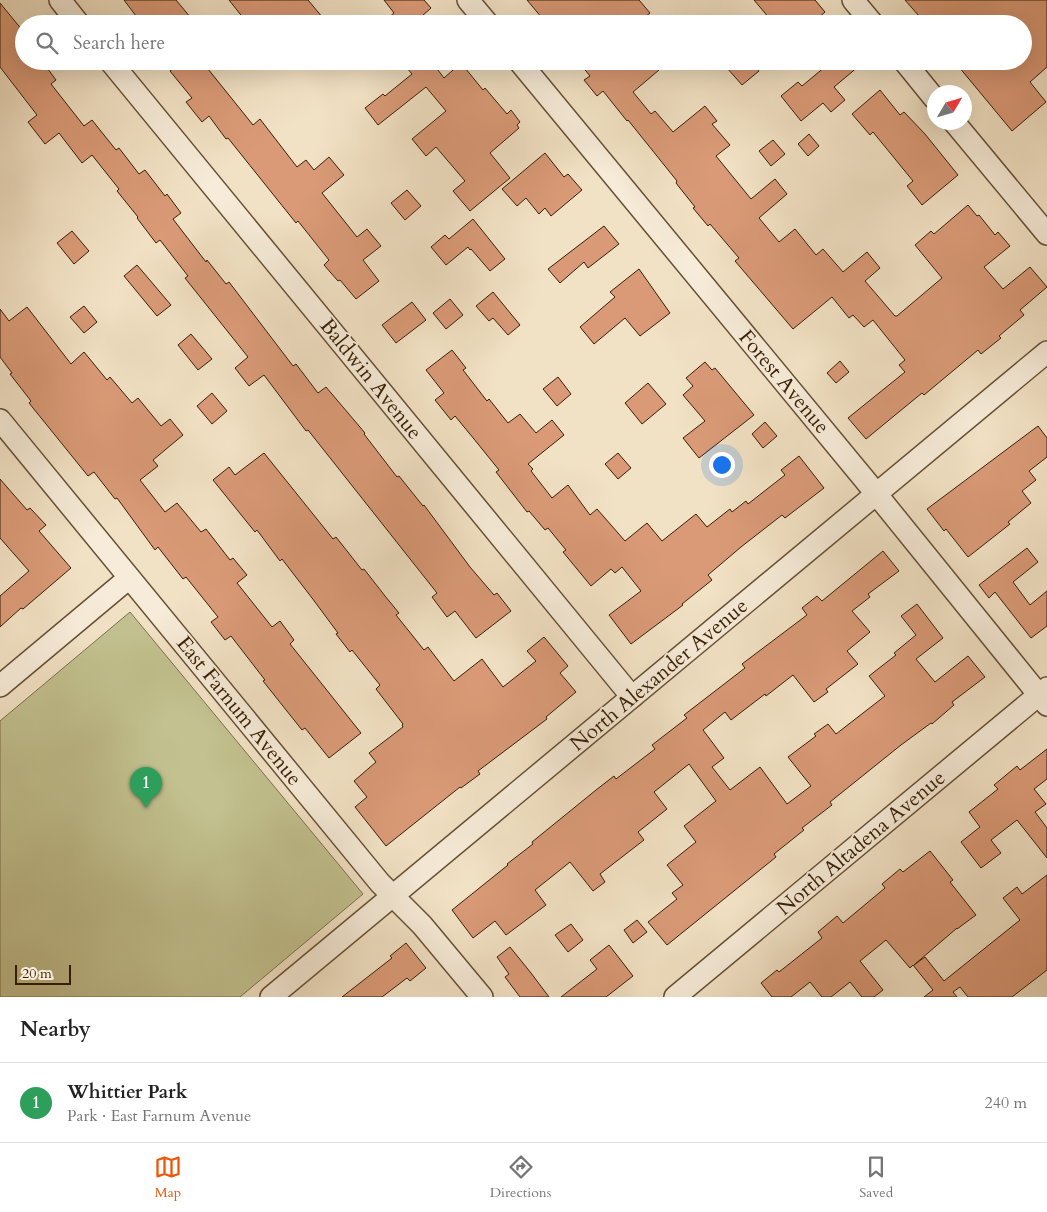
<!DOCTYPE html>
<meta charset="utf-8">
<style>
body{margin:0;font-family:Cardo,serif;background:#f6f6f6;color:#222}
.compass{position:absolute;left:927px;top:85px;width:45px;height:45px;border-radius:50%;background:#fff;box-shadow:0 5px 20px #0002;rotate:52deg}
.scale{position:absolute;left:15px;bottom:12px;width:56px;box-sizing:border-box;padding-left:5px;border:2px solid #371f04;border-top:0;font-size:14px;line-height:18px;white-space:nowrap;color:#371f04;-webkit-text-stroke:4px #f7ecd9;paint-order:stroke}
.you{position:absolute;left:721px;top:464px;width:18px;height:18px;margin:-12px;border:4px solid #fff;border-radius:50%;background:#1a73e8;box-shadow:0 0 0 8px #1a73e833}
.badge{display:grid;place-items:center;width:32px;height:32px;border-radius:50%;background:#ea580c;color:#fff;font-size:16px;font-weight:700}
.pin{position:absolute;translate:-50% -41px;filter:drop-shadow(0 1px 2px #0008)}
.pin::after{content:'';position:absolute;top:26px;width:18px;height:15px;background:inherit;clip-path:polygon(0 0,100% 0,50% 100%)}
.list{margin:0;padding:0;list-style:none}
h2{display:flex;justify-content:space-between;align-items:center;height:65px;margin:0;padding:0 20px;font-size:21px}
h2 small{font-size:16px;font-weight:400;color:#767676}
.list li{display:grid;grid-template-columns:32px 1fr auto;gap:15px;align-items:center;box-sizing:border-box;height:80px;padding:0 20px;border-top:1px solid #e0e0e0}
.list b{display:block;font-size:19px;white-space:nowrap}
.list p{margin:0;font-size:16px;white-space:nowrap;color:#767676}
.list em{font-size:16px;font-style:normal;color:#767676}
.icon{flex:none;width:28px;height:28px;fill:none;stroke:currentColor;stroke-width:2;stroke-linecap:round;stroke-linejoin:round}
.map{position:relative;flex:none;width:1047px;height:997px;overflow:hidden}
.search{position:absolute;background:#fff;box-shadow:0 5px 20px #0002;left:15px;right:15px;top:15px;height:55px;display:flex;align-items:center;gap:12px;box-sizing:border-box;padding:0 18px;border-radius:28px;color:#767676;font-size:19px}
.sheet{height:145px;background:#fff}
nav{display:flex;justify-content:space-around;align-items:center;box-sizing:border-box;height:70px;border-top:1px solid #e0e0e0;background:#fff;font-size:14px;color:#767676}
nav a{display:grid;justify-items:center;gap:2px}
nav .on{color:#ea580c}
.map>svg:first-child{display:block}
.green{fill:#c2c18f;stroke:#7c704a}
.building{fill:#da9a77;stroke:#371f04}
.lines{fill:none;stroke-linecap:round;stroke-linejoin:round}
.minor-casing{stroke:#665034;stroke-width:24}
.minor{stroke:#f7ecd9;stroke-width:21}
.labels{text-anchor:middle;dominant-baseline:central;stroke-width:4;stroke-linejoin:round;paint-order:stroke}
.street-label{font-size:21px;fill:#371f04;stroke:#f7ecd9}
</style>
<div class="map">
<svg width="1047" height="997" viewBox="0 0 1047 997">
<rect width="100%" height="100%" fill="#f2e2c5"/>
<filter id="stains"><feTurbulence type="fractalNoise" baseFrequency=".004" numOctaves="4"/><feColorMatrix values="0 0 0 0 .2 0 0 0 0 .09 0 0 0 0 .02 0 0 0 .5 -.17"/></filter>
<radialGradient id="worn" r=".72"><stop offset=".6" stop-color="#630" stop-opacity="0"/><stop offset="1" stop-color="#630" stop-opacity=".3"/></radialGradient>
<path class="green" d="M130 612 363 894 240 997H0V721Z"/>
<g class="building">
<path d="M124 0H176L196 24H127L136 16Z"/>
<path d="M229 0H308L328 24H248Z"/>
<path d="M384 0H424L431 8 422 16 428 24H381L394 13Z"/>
<path d="M527 0H639L650 13 636 24H547Z"/>
<path d="M754 0H815L825 12 811 24H780L774 16 770 19Z"/>
<path d="M905 0H1047V67L1030 82 1046 102 1012 131 954 61H1023V24H926Z"/>
<path d="M0 3 23 31 18 35 24 42V61H42L56 80 51 84 84 126 92 120 116 150 119 148 139 174 145 170 165 196 167 194 181 213 173 219 206 262 207 260 226 284 229 282 293 366 296 364 318 393 326 387 365 433 364 434 397 477 399 476 423 506 424 505 470 567 494 595 497 593 511 611 476 638 455 611 447 617 432 597 437 593 308 430 306 431 264 375 249 386 235 368 248 357 185 278 188 276 160 240 156 243 137 218 138 217 117 191 119 189 92 155 82 163 59 133 45 144 28 122 37 115 0 67Z"/>
<path d="M182 61H218L208 69 253 125 260 119 297 167 306 160 314 170 329 157 344 175 322 193 357 237 367 229 381 246 363 260 379 281 356 299 340 280 338 281 324 265 329 260 298 221 296 223 228 138 226 139 209 116 202 122 186 102 192 98 170 71Z"/>
<path d="M401 61H431L444 78 461 63 483 90 485 88 507 114 511 110 520 122 517 125 519 128 490 153 510 178 470 211 453 191 465 181 436 147 426 156 412 139 446 111 426 87 378 125 365 108 383 94 385 96 412 74Z"/>
<path d="M578 61H652L659 70 633 92 651 114 655 111 673 132 705 106 717 121 712 124 730 145 716 156 751 199 775 179 787 194 759 218 779 242 795 229 816 255 823 249 843 272 867 252 880 268 865 281 895 316H897L942 278 915 245 931 231 934 234 968 205 977 216 979 215 995 235 998 232 1010 246 984 267 1003 289 1030 267 1047 287 1020 310 1024 315 999 336 1001 338 981 354 978 350 924 395 922 393 866 439 848 418 905 372 899 365 905 360 873 320 864 327 853 315 849 318 832 297 793 329 735 261 739 258 710 224 708 226 693 208 695 207 676 183 677 181 628 120 627 121 603 91 597 96 584 80 590 76Z"/>
<path d="M735 61H751L759 71 742 85 727 68Z"/>
<path d="M832 61H865L834 87 845 100 831 112 823 103 801 121 781 96 798 82 802 86Z"/>
<path d="M880 90 900 115 904 112 925 134 958 175 922 205 907 186 913 181 873 132 870 135 852 114Z"/>
<path d="M809 134 819 146 808 156 798 144Z"/>
<path d="M773 140 785 154 771 166 759 151Z"/>
<path d="M545 153 564 177 568 174 582 190 551 216 545 208 539 214 526 198 517 206 502 189Z"/>
<path d="M407 190 421 206 405 220 391 203Z"/>
<path d="M473 219 505 259 490 271 471 249 470 250 468 247 446 265 431 247 445 235 449 239Z"/>
<path d="M604 226 619 244 588 268 584 262 560 283 548 269Z"/>
<path d="M72 231 89 251 74 264 57 243Z"/>
<path d="M137 265 171 305 157 316 124 276Z"/>
<path d="M639 269 670 313 640 336 625 318 594 344 580 327 615 297 610 292Z"/>
<path d="M493 292 520 325 508 335 493 318 489 321 476 306Z"/>
<path d="M450 299 463 315 446 329 433 313Z"/>
<path d="M412 302 426 320 396 343 382 325Z"/>
<path d="M84 306 97 322 84 333 70 317Z"/>
<path d="M27 307 71 364 84 352 107 380 110 377 132 403 138 398 161 426 170 419 183 435 153 460 158 466 140 480 165 512 177 503 201 532 206 529 230 560 233 558 247 575 237 583 272 627 280 621 294 640 290 644 361 733 329 758 305 728 302 730 263 681 265 680 231 636 225 640 211 622 218 617 186 577 183 579 158 547 155 550 117 498 115 499 94 472 88 476 29 403 31 401 10 374 12 373 0 357V309L9 321Z"/>
<path d="M191 334 212 359 198 370 178 345Z"/>
<path d="M452 350 466 368 463 370 487 401 489 399 508 423 520 414 536 433 552 420 564 435 528 464 533 469 531 471 552 498 568 485 590 515 597 509 625 541 647 523 662 541 696 514 707 527 730 509 732 512 746 501 748 504 785 475 781 470 799 456 824 488 785 518 782 515 741 547 708 575 712 580 682 604 683 605 631 644 609 615 641 591 622 567 615 573 611 569 591 586 563 552 566 550 548 528 545 530 529 511 527 512 496 472 499 470 474 439 455 416 451 420 435 400 444 393 426 370Z"/>
<path d="M840 361 849 372 836 383 827 373Z"/>
<path d="M705 362 712 370 715 368 754 415 699 458 683 438 705 421 683 395 693 386 686 378Z"/>
<path d="M558 377 571 394 557 406 543 389Z"/>
<path d="M648 383 666 404 642 424 625 403Z"/>
<path d="M212 393 227 411 212 424 197 406Z"/>
<path d="M765 422 777 436 763 448 752 434Z"/>
<path d="M1038 426 1047 438V457L1029 471 1036 480 1022 491 1031 503 1008 522 1010 524 968 557 946 529 944 531 927 509Z"/>
<path d="M264 453 333 539 336 537 362 570 364 569 385 596 399 613 396 615 424 650 428 647 454 681 482 659 503 687 536 661 527 651 544 637 568 666 560 673 576 692 546 717 547 719 478 771 480 774 461 788 460 787 386 846 355 807 367 797 354 781 376 762 369 753 403 727 402 725 403 724 376 689 380 685 352 650 350 652 336 634 338 633 312 598 282 559 280 561 257 530 255 532 213 480 229 467 235 475Z"/>
<path d="M618 453 631 468 618 479 605 464Z"/>
<path d="M0 479 27 510 30 508 46 525 39 531 71 568 23 609 21 608 0 627V596L29 571 0 538Z"/>
<path d="M1027 548 1038 562 1013 582 1030 605 1047 591V626L1031 638 995 592 989 598 979 585Z"/>
<path d="M883 551 899 571 868 594 870 597 852 611 870 632 847 651 858 664 826 689 828 692 814 702 793 675 766 696 765 694 731 720 725 712 703 730 724 758 712 767 730 790 760 767 787 804 811 786 788 757 816 736 814 734 828 724 836 734 885 696 869 676 896 655 894 653 916 635 901 616 917 604 943 638 916 659 935 682 968 656 985 677 952 702 954 705 932 724 931 723 901 745 830 802 832 805 802 828 804 830 774 854 776 857 667 945 648 922 677 899 672 893 683 885 667 865 696 842 684 826 716 801 689 764 654 792 667 809 638 832 644 840 600 874 605 882 593 891 570 862 535 890 546 905 506 935 495 921 473 938 452 910 508 865 507 864 533 844 532 842 596 790 614 776 616 779 655 749 652 745 687 718 684 715 745 668 742 664 807 615 802 608 817 596 822 601Z"/>
<path d="M1047 749V779L1034 789 1046 804 1035 812 1047 828V858L1017 820 991 840 1001 853 981 868 961 842 980 827 969 812 998 789 994 785 1017 766 1020 770Z"/>
<path d="M930 851 953 880 950 882 976 915 957 929V928L914 965 925 957 944 981 1020 920 1003 898 1017 887 1022 894 1047 875V970L1012 997H968L960 987 953 992 957 997H924L933 990 913 965 910 968 886 940 860 961 883 990 874 997H862L850 982 831 997H822L810 982 791 997H772L761 983 777 970 779 972 822 938 818 932 837 916 843 923 885 888 882 884 900 869 903 872Z"/>
<path d="M637 920 647 932 633 943 624 930Z"/>
<path d="M571 924 583 940 568 952 555 935Z"/>
<path d="M406 943 426 968 410 981 407 978 382 997H342L392 958 390 956Z"/>
<path d="M609 945 633 976 606 997H561L597 969 590 960Z"/>
<path d="M510 947 531 973 549 997H520L505 977 509 974 497 957Z"/>
</g>
<g class="lines">
<defs>
<g id="minor">
<path d="M60 0 79 24"/>
<path d="M468 0 488 24"/>
<path d="M853 0 873 24"/>
<path d="M110 61 632 697"/>
<path d="M519 61 865 480 1047 705"/>
<path d="M904 61 934 98"/>
<path d="M954 122 1047 234"/>
<path d="M0 420 380 883 422 925 482 997"/>
<path d="M0 686 129 578"/>
<path d="M271 997 1047 352"/>
<path d="M675 997 1047 688"/>
</g>
</defs>
<use href="#minor" class="minor-casing"/>
<use href="#minor" class="minor"/>
</g>
<g class="labels">
<g class="street-label">
<text transform="translate(371 379) rotate(51)">Baldwin Avenue</text>
<text transform="translate(784 382) rotate(50)">Forest Avenue</text>
<text transform="translate(659 675) rotate(-40)">North Alexander Avenue</text>
<text transform="translate(239 711) rotate(51)">East Farnum Avenue</text>
<text transform="translate(861 843) rotate(-40)">North Altadena Avenue</text>
</g>
</g>
<rect width="100%" height="100%" filter="url(#stains)"/>
<rect width="100%" height="100%" fill="url(#worn)"/>
</svg>
<svg class="compass" viewBox="-18 -18 36 36"><path d="M0-13l5 13h-10z" fill="#e53935"/><path d="M0 13l5-13h-10z" fill="#767676"/></svg>
<div class="scale">20 m</div>
<div class="you"></div>
<div class="pin badge" style="left:146px;top:808px;background:#2e9e5b">1</div>
<div class="search"><svg class="icon" aria-label="search" viewBox="0 0 24 24"><circle cx="10" cy="10" r="6"/><path d="M15 15l6 6"/></svg>Search here</div>
</div>
<section class="sheet">
<h2>Nearby<small></small></h2>
<ul class="list">
<li><span class="badge" style="background:#2e9e5b">1</span><div><b>Whittier Park</b><p>Park · East Farnum Avenue</p></div><em>240 m</em></li>
</ul>
</section>
<nav>
<a class="on"><svg class="icon" aria-label="map" viewBox="0 0 24 24"><path d="M3 6l6-2 6 2 6-2v14l-6 2-6-2-6 2zM9 4v14M15 6v14"/></svg>Map</a>
<a><svg class="icon" aria-label="directions" viewBox="0 0 24 24"><path d="M12 3l9 9-9 9-9-9zM9 14v-3h6M13 9l2 2-2 2"/></svg>Directions</a>
<a><svg class="icon" aria-label="saved" viewBox="0 0 24 24"><path d="M7 4h10v16l-5-4-5 4z"/></svg>Saved</a>
</nav>
